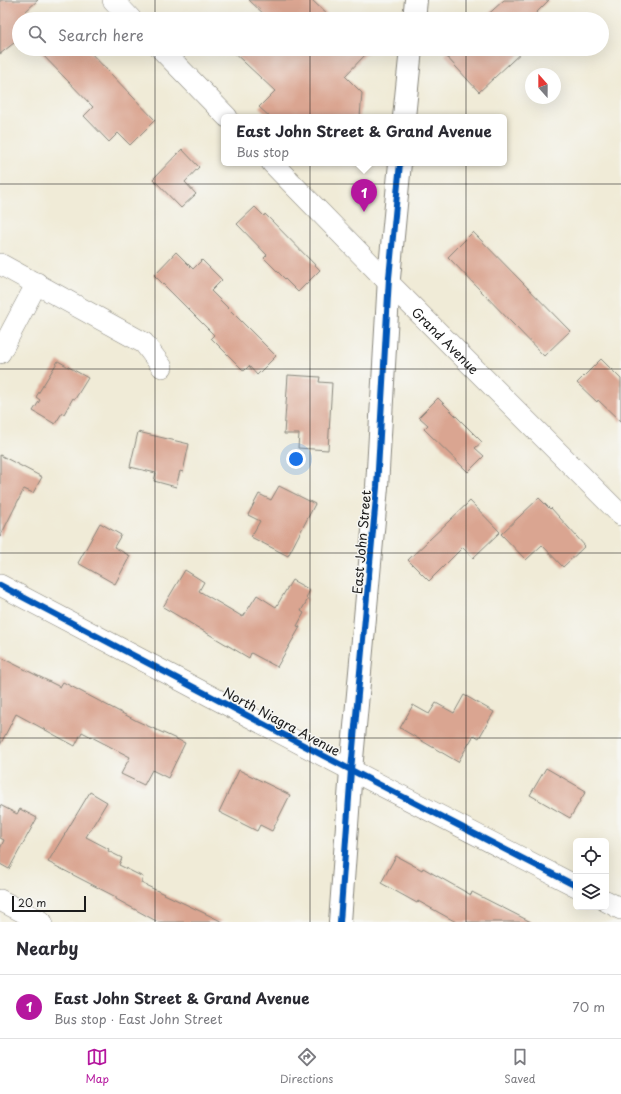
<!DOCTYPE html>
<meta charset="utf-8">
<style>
body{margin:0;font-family:"Playpen Sans",sans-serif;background:#f7f7f7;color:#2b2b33}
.controls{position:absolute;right:12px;bottom:12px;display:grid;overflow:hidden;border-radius:6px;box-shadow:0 4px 16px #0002}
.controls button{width:36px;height:36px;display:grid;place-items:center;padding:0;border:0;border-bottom:1px solid #e1e1e2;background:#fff;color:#2b2b33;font:20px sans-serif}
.compass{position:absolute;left:525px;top:68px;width:36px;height:36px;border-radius:50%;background:#fff;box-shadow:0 4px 16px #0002;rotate:339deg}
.scale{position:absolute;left:12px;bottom:10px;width:74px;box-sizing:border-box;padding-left:4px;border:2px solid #1c1c1c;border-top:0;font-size:11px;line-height:14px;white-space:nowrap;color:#1c1c1c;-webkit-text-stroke:3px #f6f6f2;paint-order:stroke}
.you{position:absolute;left:296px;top:459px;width:14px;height:14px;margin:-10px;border:3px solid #fff;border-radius:50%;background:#1a73e8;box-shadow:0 0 0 6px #1a73e833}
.badge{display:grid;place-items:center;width:26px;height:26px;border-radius:50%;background:#b5179e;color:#fff;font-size:13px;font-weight:700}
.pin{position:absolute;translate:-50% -33px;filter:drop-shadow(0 1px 2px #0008)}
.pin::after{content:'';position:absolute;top:21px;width:14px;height:12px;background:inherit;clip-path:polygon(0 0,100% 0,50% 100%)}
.popup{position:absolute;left:221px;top:114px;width:286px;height:52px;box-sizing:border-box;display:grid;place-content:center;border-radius:6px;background:#fff;filter:drop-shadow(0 1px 3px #0005);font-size:13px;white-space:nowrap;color:#7c7c81}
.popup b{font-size:15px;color:#2b2b33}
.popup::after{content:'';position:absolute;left:50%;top:100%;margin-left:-8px;border:8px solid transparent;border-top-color:#fff}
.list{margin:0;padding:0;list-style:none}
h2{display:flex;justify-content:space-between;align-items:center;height:52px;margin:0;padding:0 16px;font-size:17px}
h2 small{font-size:13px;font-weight:400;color:#7c7c81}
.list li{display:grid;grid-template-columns:26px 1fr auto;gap:12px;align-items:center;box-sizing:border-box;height:64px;padding:0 16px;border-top:1px solid #e1e1e2}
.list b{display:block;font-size:15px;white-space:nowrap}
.list p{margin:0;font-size:13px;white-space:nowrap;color:#7c7c81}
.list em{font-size:13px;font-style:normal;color:#7c7c81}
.icon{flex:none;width:22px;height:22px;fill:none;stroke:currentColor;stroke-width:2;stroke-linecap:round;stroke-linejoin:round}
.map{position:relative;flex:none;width:621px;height:922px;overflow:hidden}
.search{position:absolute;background:#fff;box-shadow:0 4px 16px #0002;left:12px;right:12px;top:12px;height:44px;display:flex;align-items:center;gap:10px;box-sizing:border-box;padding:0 14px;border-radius:22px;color:#7c7c81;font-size:15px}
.sheet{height:116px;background:#fff}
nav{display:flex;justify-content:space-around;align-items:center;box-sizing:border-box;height:56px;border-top:1px solid #e1e1e2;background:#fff;font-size:11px;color:#7c7c81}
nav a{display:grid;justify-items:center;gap:2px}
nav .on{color:#b5179e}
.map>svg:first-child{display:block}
.building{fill:#daa591}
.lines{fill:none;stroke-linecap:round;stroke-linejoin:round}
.street-casing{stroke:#86847a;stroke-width:22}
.secondary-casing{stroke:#86847a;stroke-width:24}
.street{stroke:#fff;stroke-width:21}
.secondary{stroke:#fff;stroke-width:22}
.cycleway-casing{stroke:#f6f6f2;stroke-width:8}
.cycleway{stroke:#0057b8;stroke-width:6}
.grid{fill:none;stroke:#1c1c1c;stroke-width:1;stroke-opacity:0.55}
.labels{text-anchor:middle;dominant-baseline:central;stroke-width:3;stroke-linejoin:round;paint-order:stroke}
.street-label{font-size:13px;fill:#1c1c1c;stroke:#f6f6f2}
</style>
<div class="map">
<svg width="621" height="922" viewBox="0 0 621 922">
<rect width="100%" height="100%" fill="#f6f6f2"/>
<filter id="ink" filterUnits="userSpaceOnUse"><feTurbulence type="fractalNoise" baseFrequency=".025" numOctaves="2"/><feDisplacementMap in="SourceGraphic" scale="8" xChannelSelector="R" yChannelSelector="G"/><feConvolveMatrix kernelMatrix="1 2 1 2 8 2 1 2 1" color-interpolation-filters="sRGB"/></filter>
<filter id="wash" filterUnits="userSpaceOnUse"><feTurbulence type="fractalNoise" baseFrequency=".012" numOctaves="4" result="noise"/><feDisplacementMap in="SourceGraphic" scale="16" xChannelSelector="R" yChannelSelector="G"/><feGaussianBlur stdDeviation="0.9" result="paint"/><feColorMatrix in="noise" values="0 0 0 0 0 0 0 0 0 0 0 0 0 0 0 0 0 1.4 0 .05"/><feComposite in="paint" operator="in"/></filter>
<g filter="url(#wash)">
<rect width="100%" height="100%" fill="#f0ebd7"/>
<g id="blocks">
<g class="building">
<path d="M0 0H38L26 11 34 19H19V39L0 54Z"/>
<path d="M249 0H312L332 19H269Z"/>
<path d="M504 0H549L530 19H483Z"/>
<path d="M37 49H87L155 120 130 145 118 133 109 142 84 116 93 107Z"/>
<path d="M230 49H363L367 53 345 76 362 93 360 117H270L259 107 275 91Z"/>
<path d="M451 49H525L479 92 445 55Z"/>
<path d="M182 149 199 167 185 182 196 194 181 208 153 179Z"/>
<path d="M255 207 264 216 265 214 320 270 298 292 264 258 267 255 237 224Z"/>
<path d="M473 232 570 331 544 356 448 257Z"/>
<path d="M176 252 193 269 202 260 222 280 211 291 276 356 257 375 249 366 244 371 211 338 214 335 154 275Z"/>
<path d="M601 359 621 379V422L598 400 597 402 577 383Z"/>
<path d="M58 361 88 378 75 399 73 398 64 414 62 413 55 424 33 411 40 400 36 397Z"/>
<path d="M288 375 320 377 319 382 332 383 328 450 298 448 299 434H284Z"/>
<path d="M438 398 482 442 475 448 484 456 468 472 424 429 428 425 419 417Z"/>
<path d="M138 432 189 444 183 472 180 471 176 487 154 481 156 473 130 467Z"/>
<path d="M0 455 42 477 33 493 24 489 0 537Z"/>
<path d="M279 486 315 504 288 556 251 537 260 521 248 515 259 494 271 500Z"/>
<path d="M539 498 550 509 551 508 585 546 563 567 542 545 526 560 501 534Z"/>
<path d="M470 501 500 532 473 558 463 547 429 581 408 560Z"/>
<path d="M100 523 121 535 114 547 130 556 115 584 78 563Z"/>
<path d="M185 570 204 582 199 591 243 617 257 595 276 607 292 580 310 590 306 598 308 599 301 611 304 613 297 626 300 627 277 667 251 653 249 658 163 607Z"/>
<path d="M0 657 60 687 63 682 137 721 185 743 168 778 152 770 144 785 121 774 130 757 82 732 75 746 16 714 0 745Z"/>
<path d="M464 695 494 712 479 738 474 735 458 762 400 728 413 705 429 714 436 703 454 713Z"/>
<path d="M546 768 586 791 570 818 530 795Z"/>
<path d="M239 770 290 795 272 831 260 825 257 831 219 812Z"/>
<path d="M90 792 107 802 86 837 109 849 108 851 122 858 119 865 143 877 141 883 223 922H158L116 899V897L48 862Z"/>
<path d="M0 805 17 814 20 809 37 818 9 869 0 864V849L4 840 0 838Z"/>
<path d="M396 856 422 870 423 868 471 895 472 892 531 922H456L418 901 417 903 381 883Z"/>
</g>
</g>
</g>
<g filter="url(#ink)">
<use href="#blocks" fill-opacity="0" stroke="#86847a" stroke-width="1"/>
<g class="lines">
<defs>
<g id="street">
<path d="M113 0 131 19"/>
<path d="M161 49 227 117"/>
<path id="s1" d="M272 163 388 282 621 515"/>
<path d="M0 264 144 343 162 367"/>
<path d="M0 353 37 283"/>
<path d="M0 585 324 756 576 886"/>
<path d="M0 900 42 922"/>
<path d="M606 901 621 909"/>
</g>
<g id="secondary">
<path d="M414 19 416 0"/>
<path d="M404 117 411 49"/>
<path d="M340 922 351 770 377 487 389 278 400 163"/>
</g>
</defs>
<use href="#street" class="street-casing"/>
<use href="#secondary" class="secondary-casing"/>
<use href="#street" class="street"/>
<use href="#secondary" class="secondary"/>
<defs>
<g id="cycleway">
<path d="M0 585 324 756 576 886"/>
<path d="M340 922 351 770 377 487 389 278 400 163"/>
</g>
</defs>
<use href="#cycleway" class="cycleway-casing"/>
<use href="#cycleway" class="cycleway"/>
</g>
</g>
<path class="grid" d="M155 0V19M310 0V19M466 0V19M155 49V922M310 49V922M466 49V922M0 184H621M0 369H621M0 553H621M0 738H621"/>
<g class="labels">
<g class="street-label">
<text stroke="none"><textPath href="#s1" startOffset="248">Grand Avenue</textPath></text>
<text transform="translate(361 542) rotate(-85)">East John Street</text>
<text transform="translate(282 721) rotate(28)">North Niagra Avenue</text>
</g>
</g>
</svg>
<div class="controls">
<button><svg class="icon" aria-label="locate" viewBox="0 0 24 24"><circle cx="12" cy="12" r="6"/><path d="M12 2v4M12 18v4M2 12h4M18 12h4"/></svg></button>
<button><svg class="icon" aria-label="layers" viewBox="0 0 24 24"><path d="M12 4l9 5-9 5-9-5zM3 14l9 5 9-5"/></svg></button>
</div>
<svg class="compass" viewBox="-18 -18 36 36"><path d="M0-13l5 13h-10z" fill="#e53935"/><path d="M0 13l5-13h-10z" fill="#7c7c81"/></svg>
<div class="scale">20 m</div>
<div class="you"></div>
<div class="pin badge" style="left:364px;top:212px">1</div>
<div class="popup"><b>East John Street &amp; Grand Avenue</b>Bus stop</div>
<div class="search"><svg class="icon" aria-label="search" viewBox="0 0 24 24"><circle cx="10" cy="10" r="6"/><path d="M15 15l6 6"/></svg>Search here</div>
</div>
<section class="sheet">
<h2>Nearby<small></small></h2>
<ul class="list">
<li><span class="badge">1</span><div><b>East John Street &amp; Grand Avenue</b><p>Bus stop · East John Street</p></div><em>70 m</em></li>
</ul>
</section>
<nav>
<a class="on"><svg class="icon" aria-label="map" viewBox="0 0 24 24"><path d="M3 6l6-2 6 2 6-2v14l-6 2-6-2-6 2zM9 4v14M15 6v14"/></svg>Map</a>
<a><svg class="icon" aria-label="directions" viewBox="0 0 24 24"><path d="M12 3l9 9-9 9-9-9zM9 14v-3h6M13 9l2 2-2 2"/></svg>Directions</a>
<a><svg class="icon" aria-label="saved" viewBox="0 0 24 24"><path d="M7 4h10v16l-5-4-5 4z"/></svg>Saved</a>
</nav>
